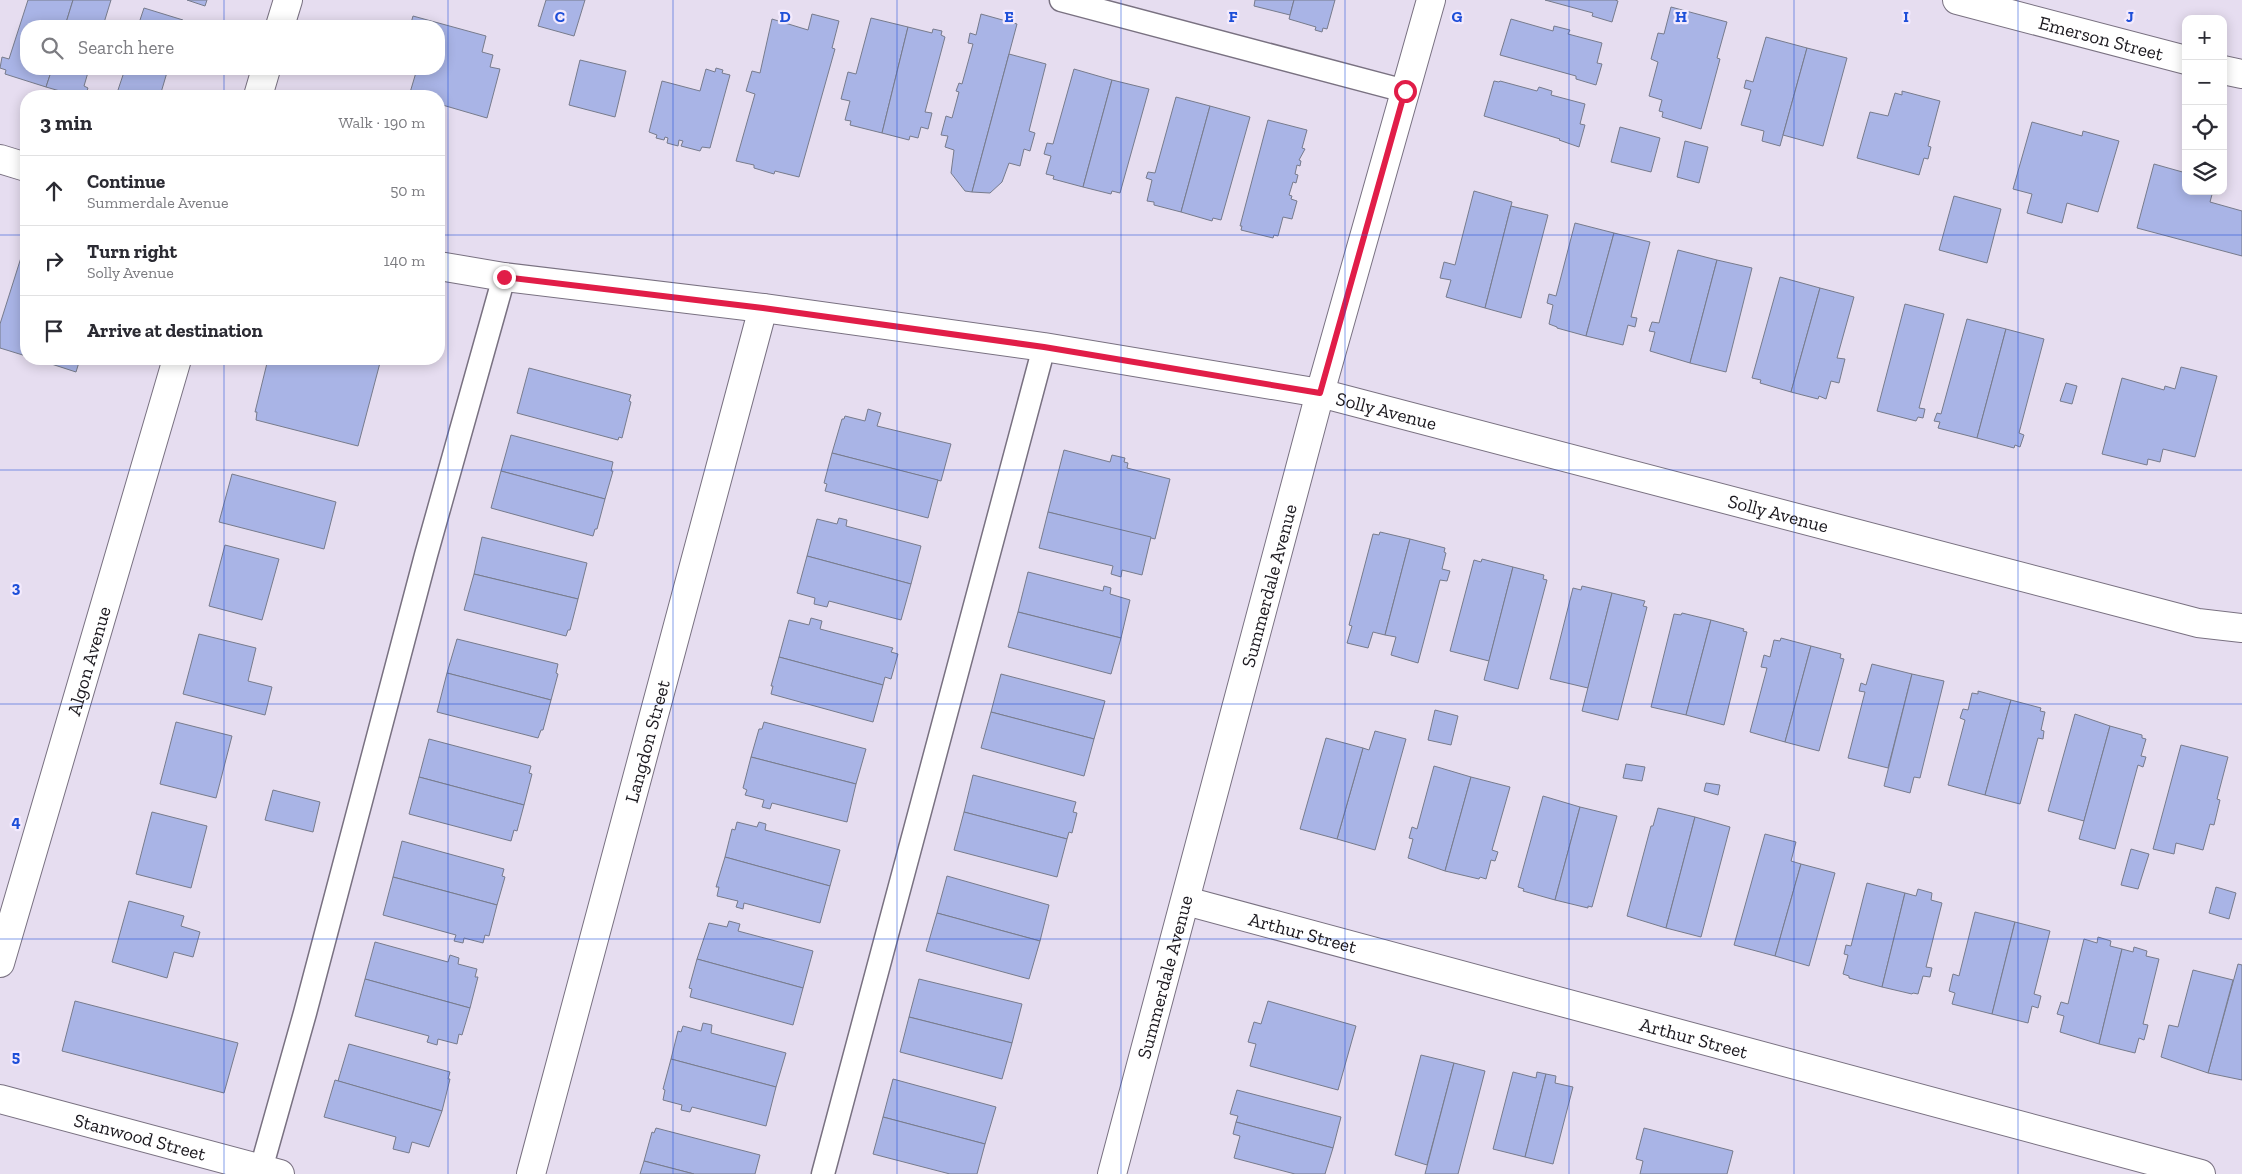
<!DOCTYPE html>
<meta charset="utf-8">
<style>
body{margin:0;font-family:"Zilla Slab",serif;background:#f7f7f7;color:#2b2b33}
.controls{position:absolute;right:15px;top:15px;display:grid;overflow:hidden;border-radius:10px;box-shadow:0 2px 12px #0003}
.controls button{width:45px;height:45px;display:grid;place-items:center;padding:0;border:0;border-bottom:1px solid #e1e1e2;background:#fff;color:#2b2b33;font:25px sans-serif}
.stop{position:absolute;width:15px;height:15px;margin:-11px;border:4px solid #e11d48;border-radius:50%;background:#fff}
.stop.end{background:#e11d48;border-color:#fff;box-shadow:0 1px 5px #0008}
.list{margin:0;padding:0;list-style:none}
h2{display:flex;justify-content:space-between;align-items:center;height:65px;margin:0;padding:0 20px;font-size:21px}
h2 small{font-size:16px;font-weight:400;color:#7c7c81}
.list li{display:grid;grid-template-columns:32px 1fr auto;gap:15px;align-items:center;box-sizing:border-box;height:70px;padding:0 20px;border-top:1px solid #e1e1e2}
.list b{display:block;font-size:19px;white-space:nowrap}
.list p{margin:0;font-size:16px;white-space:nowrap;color:#7c7c81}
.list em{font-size:16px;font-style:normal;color:#7c7c81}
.icon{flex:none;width:28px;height:28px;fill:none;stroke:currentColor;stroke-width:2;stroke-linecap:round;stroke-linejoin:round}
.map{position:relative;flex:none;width:2242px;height:1174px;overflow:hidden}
.search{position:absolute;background:#fff;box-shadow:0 2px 12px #0003;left:20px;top:20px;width:425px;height:55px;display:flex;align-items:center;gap:12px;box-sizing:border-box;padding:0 18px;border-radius:20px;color:#7c7c81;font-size:19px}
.panel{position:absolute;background:#fff;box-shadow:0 2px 12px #0003;left:20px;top:90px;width:425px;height:275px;border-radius:20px}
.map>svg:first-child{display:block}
.building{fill:#a9b4e6;stroke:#777b8c}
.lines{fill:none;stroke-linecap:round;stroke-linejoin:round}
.lane-casing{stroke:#797181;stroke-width:25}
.street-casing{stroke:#797181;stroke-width:30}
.secondary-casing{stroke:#797181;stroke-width:30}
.lane{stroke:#fff;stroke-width:22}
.street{stroke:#fff;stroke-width:28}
.secondary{stroke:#fff;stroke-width:28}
.route{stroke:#e11d48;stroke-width:6}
.grid{fill:none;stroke:#1d4ed8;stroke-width:1;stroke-opacity:0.55}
.labels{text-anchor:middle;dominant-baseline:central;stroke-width:4.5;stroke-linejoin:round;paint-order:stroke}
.street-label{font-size:19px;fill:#1b181e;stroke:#f3eafd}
.grid-label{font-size:16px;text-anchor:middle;font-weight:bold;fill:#1d4ed8;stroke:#f3eafd;stroke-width:4.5;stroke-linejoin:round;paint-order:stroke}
</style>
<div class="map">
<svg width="2242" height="1174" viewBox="0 0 2242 1174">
<rect width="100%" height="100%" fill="#e6ddf0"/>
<g class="building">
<path d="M28 0H73L65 26H26V69H52L46 87 5 74 6 70 0 68 2 57 9 59Z"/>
<path d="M73 0H111L103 26H65Z"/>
<path d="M187 0H207L205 6Z"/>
<path d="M546 0H585L574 36 538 26Z"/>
<path d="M1255 0H1294L1290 15 1254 6Z"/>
<path d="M1294 0H1335L1327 29 1323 28 1322 32 1315 30 1316 27 1289 19Z"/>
<path d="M1545 0H1615L1618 1 1612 22 1592 16 1593 13Z"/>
<path d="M1671 7 1727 22 1717 58 1720 59 1701 129 1662 117 1663 112 1659 111 1662 100 1649 96 1658 62 1651 59 1658 33 1664 34Z"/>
<path d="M144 8 183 20 182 26H138Z"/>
<path d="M812 14 839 21 832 48 835 49 799 177 775 171 774 174 754 168V165L736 161 755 94 746 91 752 71 760 73 772 19 808 30Z"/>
<path d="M981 14 1017 24 972 192 965 191 951 173 954 150 945 147 948 136 941 135 946 116 952 118 959 92 956 91 959 83 962 84 973 44 968 43 970 33 976 35Z"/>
<path d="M413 16 486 36 482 52 493 55 490 67 500 69 487 118 439 104V96H409L417 69H439V26H407L409 22 411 23Z"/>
<path d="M871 18 908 27 882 133 850 125 851 121 845 120 850 101 841 99 848 72 856 74Z"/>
<path d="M1511 19 1553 31 1554 26 1570 30 1568 34 1602 43 1597 63 1602 64 1596 85 1576 79V76L1500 55Z"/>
<path d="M908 27 932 33 933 29 942 31 941 35 945 37 925 112 932 113 928 129 921 127 918 138 910 136 909 140 882 133Z"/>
<path d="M1766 37 1807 48 1780 146 1762 141 1764 131 1741 125 1751 90 1744 88 1746 80 1753 82Z"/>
<path d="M1807 48 1847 58 1823 146 1783 135Z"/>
<path d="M1009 54 1046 64 1029 131 1035 133 1030 151 1024 149 1020 166 1009 163 1002 182 990 193 972 192Z"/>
<path d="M580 60 626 71 615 117 569 105Z"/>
<path d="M716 68 723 70 722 73 730 75 710 148 702 147 700 151 681 146 683 141 679 140 678 146 667 143 668 138 665 137 664 140 656 138 657 135 649 132 662 81 700 91 706 69 715 72Z"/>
<path d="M52 69H89L84 86 88 88 85 96H77L46 87Z"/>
<path d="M125 69H168L160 96H116Z"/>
<path d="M1074 69 1112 80 1083 187 1053 179 1054 176 1046 174 1051 156 1044 154 1047 143 1053 144Z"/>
<path d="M1112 80 1149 89 1120 193 1112 191 1111 194 1083 187Z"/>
<path d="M1494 81 1499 82 1500 81 1537 91 1539 87 1552 91 1551 95 1585 104 1580 124 1585 125 1579 147 1559 140 1560 139 1484 116Z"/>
<path d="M1902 91 1940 101 1928 146 1931 147 1928 159 1924 158 1919 175 1857 158 1870 112 1888 116 1895 93 1902 95Z"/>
<path d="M1176 97 1210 106 1181 212 1154 205V202L1147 201 1152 180 1146 178 1148 172 1155 173Z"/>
<path d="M1210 106 1250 117 1221 220 1213 218 1212 221 1181 212Z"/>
<path d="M1268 120 1307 130 1302 148 1305 149 1299 160 1301 161 1300 166 1297 165 1295 174 1298 175 1296 183 1293 182 1289 195 1292 196 1291 199 1297 201 1292 219 1283 217 1278 236 1274 235 1273 238 1241 230 1242 226H1240Z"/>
<path d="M2032 122 2082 136 2083 131 2119 141 2098 212 2067 203 2062 223 2027 213 2032 194 2013 189Z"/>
<path d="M1620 127 1660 138 1651 172 1611 162Z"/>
<path d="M1685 141 1708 147 1699 183 1677 177Z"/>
<path d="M2154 164 2186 173V191H2213L2210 202 2242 211V256L2137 228Z"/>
<path d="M1474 191 1512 202 1485 308 1446 297 1451 280 1440 278 1444 262 1455 265Z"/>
<path d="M1954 196 2001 209 1987 263 1939 250Z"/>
<path d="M1511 206 1548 215 1521 318 1485 308Z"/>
<path d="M1575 223 1614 233 1586 336 1557 328V327L1549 324 1553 305 1547 303 1549 294 1556 296Z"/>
<path d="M1614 233 1650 242 1631 317 1637 318 1635 327 1628 325 1623 345 1586 336Z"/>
<path d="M25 245 26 246V356L0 348V324Z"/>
<path d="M1678 250 1717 260 1690 363 1650 351 1655 332 1649 331 1652 322 1659 323Z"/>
<path d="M1717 260 1752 268 1726 372 1690 363Z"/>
<path d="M1780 277 1820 288 1791 392 1760 383 1761 380 1752 378Z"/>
<path d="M1820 288 1854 297 1837 358 1845 359 1839 383 1831 381 1826 399 1819 396 1818 399 1791 392Z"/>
<path d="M1905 304 1944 314 1919 408 1925 409 1923 418 1918 417 1916 421 1877 411Z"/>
<path d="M1967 319 2006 329 1977 438 1938 428 1940 422 1934 421 1937 413 1941 414Z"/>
<path d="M2006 329 2044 339 2019 433 2024 435 2020 447 2015 445 2014 448 1977 438Z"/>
<path d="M36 359H80L76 372Z"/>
<path d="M268 359H381L358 446 256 420 257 412H255Z"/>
<path d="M2181 367 2217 376 2195 457 2163 449 2160 462 2148 459 2147 465 2102 454 2122 378 2164 390 2165 386 2175 389Z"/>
<path d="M529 368 631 395 629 401 631 402 622 438 619 437 618 440 517 413Z"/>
<path d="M2066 383 2077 386 2072 404 2060 401Z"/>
<path d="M868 409 881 413 877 426 951 444 941 481 832 453 842 419H844L845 416 865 421Z"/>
<path d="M511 435 613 462 611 471H613L605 499 501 471Z"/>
<path d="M1064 450 1110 462 1112 455 1125 458 1124 462 1128 463 1127 468 1170 479 1155 539 1048 512Z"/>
<path d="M832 453 938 480 928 518 825 491 827 484 824 483Z"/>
<path d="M501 471 605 499 597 529H595L593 536 491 508Z"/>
<path d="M232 474 336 502 324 549 219 522Z"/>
<path d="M1048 512 1151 537 1142 575 1122 570 1121 577 1111 574 1113 566 1039 548Z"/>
<path d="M839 518 847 520 846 526 921 546 911 584 807 556 817 519 837 524Z"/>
<path d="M1380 532 1410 539 1385 635 1373 632 1368 648 1347 643 1352 626 1349 625 1373 534 1379 535Z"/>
<path d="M482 537 587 563 578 599 474 574Z"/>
<path d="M1410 539 1445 548 1444 552 1446 553 1442 569 1450 571 1447 581 1440 580 1418 663 1391 655 1396 637 1385 635Z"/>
<path d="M225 545 279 559 262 620 209 606Z"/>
<path d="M807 556 911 584 901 620 829 601 827 607 814 604 815 598 797 593Z"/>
<path d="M1482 559 1513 567 1489 661 1450 651 1474 560 1481 562Z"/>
<path d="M1513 567 1544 575 1543 579 1547 580 1518 689 1484 680Z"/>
<path d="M1028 572 1103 591 1104 586 1111 588 1110 594 1130 600 1121 638 1018 612Z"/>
<path d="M474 574 578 599 570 630H568L566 636 464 610Z"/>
<path d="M1582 586 1612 593 1588 688 1550 679 1573 588 1581 590Z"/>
<path d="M1612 593 1645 601 1643 606 1647 607 1618 720 1582 711Z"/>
<path d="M1018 612 1121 638 1111 674 1008 647Z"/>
<path d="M1682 613 1711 620 1686 715 1651 707 1674 614 1681 615Z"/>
<path d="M811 618 822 621 820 629 893 648 891 652 898 654 891 679 885 677 883 685 779 657 789 620 809 625Z"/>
<path d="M1711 620 1744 629 1743 631 1747 632 1724 725 1686 715Z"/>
<path d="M199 634 256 648 248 681 272 687 265 715 183 694Z"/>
<path d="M1781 638 1811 646 1785 742 1750 732 1767 668 1761 667 1764 655 1770 657 1774 640 1780 641Z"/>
<path d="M457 639 558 664 556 673 558 674 551 700 447 673Z"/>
<path d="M1811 646 1841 654 1840 658 1844 659 1819 751 1785 742Z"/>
<path d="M779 657 883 685 873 722 771 694 773 686H771Z"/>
<path d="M1872 664 1912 674 1888 768 1848 758 1865 692 1859 691 1861 683 1866 685Z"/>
<path d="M447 673 551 700 543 730H541L538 738 437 712Z"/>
<path d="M1001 674 1105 701 1094 739 991 712Z"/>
<path d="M1912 674 1944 681 1920 778 1914 777 1910 793 1884 786Z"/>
<path d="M1978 691 2011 700 1985 795 1948 785 1965 720 1960 718 1963 709 1968 710 1972 693 1978 694Z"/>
<path d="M2011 700 2041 708 2040 711 2045 712 2041 730 2044 731 2043 739 2038 738 2020 804 1985 795Z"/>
<path d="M1435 710 1458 716 1451 745 1428 740Z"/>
<path d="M991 712 1094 739 1084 776 981 748Z"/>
<path d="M2075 714 2110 726 2084 821 2048 811Z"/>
<path d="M176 722 232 736 216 798 160 784Z"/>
<path d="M764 722 866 749 856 784 751 757 759 729H762Z"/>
<path d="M2110 726 2142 735V738L2146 739 2141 756 2146 757 2143 767 2138 765 2115 849 2079 839Z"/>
<path d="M1375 731 1406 739 1375 850 1337 839 1363 748 1369 750Z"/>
<path d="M1326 738 1363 748 1337 839 1300 829Z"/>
<path d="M429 739 531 766 529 773 532 774 524 805 419 777Z"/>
<path d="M2181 745 2228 757 2217 799 2220 800 2214 825 2210 824 2203 850 2176 843 2174 854 2153 849Z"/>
<path d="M751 757 856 784 847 822 772 803 770 809 762 807 764 800 745 795 747 790 743 788Z"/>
<path d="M1626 764 1645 767 1642 781 1623 778Z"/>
<path d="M1434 766 1471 777 1445 871 1408 858 1413 839 1409 838 1412 827 1417 829Z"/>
<path d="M973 775 1076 802 1073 812 1077 813 1072 833 1069 832 1067 839 964 812Z"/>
<path d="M419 777 524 805 517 831 514 830 511 841 409 814Z"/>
<path d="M1471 777 1510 787 1492 850 1498 852 1495 861 1491 860 1486 879 1480 877 1479 879 1445 871Z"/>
<path d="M1706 783 1720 785 1718 795 1704 791Z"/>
<path d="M273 790 320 802 313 832 265 820Z"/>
<path d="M1543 796 1580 807 1555 900 1523 891 1524 889 1518 887Z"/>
<path d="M1580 807 1617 816 1592 907 1588 906V908L1555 900Z"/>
<path d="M1658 808 1695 817 1666 928 1627 916 1651 826H1653Z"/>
<path d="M152 812 207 826 191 888 136 874Z"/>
<path d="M964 812 1067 839 1057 877 954 850Z"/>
<path d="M1695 817 1730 827 1701 937 1666 928Z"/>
<path d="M737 822 757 827 759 822 766 824 765 830 840 850 830 886 725 857 732 829 735 830Z"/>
<path d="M1765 834 1796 842 1791 861 1801 864 1775 956 1734 945Z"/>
<path d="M402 841 504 869 502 876 505 877 497 905 393 877Z"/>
<path d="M2131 849 2149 854 2138 889 2121 885Z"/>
<path d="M725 857 830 886 820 923 744 903 743 909 736 907 738 901 717 896 719 887H716Z"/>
<path d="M1801 864 1835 873 1809 966 1775 956Z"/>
<path d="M947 876 1049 905 1040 941 937 913Z"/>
<path d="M393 877 497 905 489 936 485 935 483 943 464 938 463 943 454 941 456 935 383 915Z"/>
<path d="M1867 883 1905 893 1882 987 1849 978V976L1843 974 1848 955 1844 954 1846 945 1851 946Z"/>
<path d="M2216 887 2236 893 2229 919 2209 913Z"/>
<path d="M1918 889 1932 893 1931 900 1942 903 1926 967 1932 968 1930 977 1923 976 1918 994 1913 993 1912 994 1882 987 1905 893 1916 896Z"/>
<path d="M129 901 184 916 181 926 200 932 193 957 174 952 167 978 112 962Z"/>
<path d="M1975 912 2015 922 1992 1014 1952 1004 1955 993 1949 991 1953 974 1959 976Z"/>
<path d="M937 913 1040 941 1029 979 926 951Z"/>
<path d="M729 921 740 924 738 931 813 951 803 988 697 959 709 923 727 927Z"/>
<path d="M2015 922 2050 931 2034 994 2041 996 2038 1008 2032 1006 2028 1023 1992 1014Z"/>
<path d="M2098 937 2111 941 2110 946 2122 949 2099 1044 2060 1032 2064 1016 2057 1014 2061 1002 2068 1004 2084 939 2097 943Z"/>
<path d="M375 942 448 962 450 955 459 958 458 964 477 969 475 977H478L470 1008 365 979Z"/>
<path d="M2134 947 2147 951 2146 956 2159 959 2143 1024 2148 1025 2144 1040 2139 1038 2135 1053 2099 1044 2122 949 2133 952Z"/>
<path d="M697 959 803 988 793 1025 690 997 692 989 689 988Z"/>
<path d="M2238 964 2242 965V1080L2208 1073Z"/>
<path d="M2193 970 2233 980 2208 1073 2161 1057 2169 1025 2178 1027Z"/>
<path d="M365 979 470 1008 462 1035 459 1034 457 1044 438 1039 437 1045 427 1042 429 1036 355 1016Z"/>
<path d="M919 979 1022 1004 1012 1043 909 1017Z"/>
<path d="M75 1001 238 1043 224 1093 62 1051Z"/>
<path d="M1268 1001 1356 1026 1338 1090 1250 1066 1256 1044 1248 1042 1254 1022 1261 1024Z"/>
<path d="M909 1017 1012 1043 1002 1079 900 1052Z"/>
<path d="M703 1023 712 1025 711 1033 786 1053 776 1087 671 1059 678 1031 681 1032 683 1026 701 1031Z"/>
<path d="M349 1044 450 1072 448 1079H450L442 1111 338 1081Z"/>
<path d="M1421 1055 1454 1063 1427 1165 1395 1155Z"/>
<path d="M671 1059 776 1087 766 1126 692 1107 690 1112 681 1110 682 1105 663 1100 665 1090 663 1089Z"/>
<path d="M1454 1063 1485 1071 1458 1174H1425Z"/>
<path d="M1513 1072 1536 1078 1537 1072 1546 1074 1525 1157 1493 1149Z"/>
<path d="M1546 1074 1556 1076 1555 1083 1573 1087 1553 1164 1525 1157Z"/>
<path d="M893 1079 996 1107 985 1144 883 1117Z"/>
<path d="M335 1080 442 1111 429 1147 412 1142 409 1153 393 1149 396 1137 324 1117Z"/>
<path d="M1237 1090 1341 1117 1333 1148 1236 1122 1238 1116 1230 1114Z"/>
<path d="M883 1117 985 1144 977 1174H950L873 1154Z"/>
<path d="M1236 1122 1333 1148 1325 1174H1295L1234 1158 1240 1136 1233 1134Z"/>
<path d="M656 1128 760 1155 755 1174H694L644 1161 652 1132 654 1133Z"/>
<path d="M1644 1128 1733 1151 1727 1174H1640L1643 1161 1636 1159Z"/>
<path d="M644 1161 694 1174H640Z"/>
</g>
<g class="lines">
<defs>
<g id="lane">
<path d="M1061 0 1405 91"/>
<path d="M261 1169 305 1013 426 555 504 277"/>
<path d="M823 1174 1044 347"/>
</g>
<g id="street">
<path id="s1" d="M1957 0 2186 60"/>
<path d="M2223 70 2242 74"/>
<path d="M0 159 26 167"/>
<path id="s2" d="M1186 901 2201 1174"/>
<path id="s3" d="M0 1099 280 1174"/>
<path id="s4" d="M531 1174 763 308"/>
</g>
<g id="secondary">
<path d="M280 26 288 0"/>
<path d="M258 96 266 69"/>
<path id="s5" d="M439 266 504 277 763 308 1044 347 1320 393 2198 623 2242 628"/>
<path id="s6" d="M0 963 177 359"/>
<path id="s7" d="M1112 1174 1320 393 1431 0"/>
</g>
</defs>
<use href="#lane" class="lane-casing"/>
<use href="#street" class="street-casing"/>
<use href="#secondary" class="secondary-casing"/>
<use href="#lane" class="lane"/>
<use href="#street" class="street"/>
<use href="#secondary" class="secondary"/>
</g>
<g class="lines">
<path class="route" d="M504 277 763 308 1044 347 1320 393 1405 91"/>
</g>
<path class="grid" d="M224 0V26M448 0V1174M673 0V1174M897 0V1174M1121 0V1174M1345 0V1174M1569 0V1174M1794 0V1174M2018 0V1174M224 69V96M0 235H26M439 235H2242M224 359V1174M0 470H2242M0 704H2242M0 939H2242"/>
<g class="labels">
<g class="street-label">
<text stroke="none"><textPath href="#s1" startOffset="149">Emerson Street</textPath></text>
<text stroke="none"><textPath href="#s5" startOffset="959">Solly Avenue</textPath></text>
<text stroke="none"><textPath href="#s5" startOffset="1364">Solly Avenue</textPath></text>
<text stroke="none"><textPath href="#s7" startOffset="609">Summerdale Avenue</textPath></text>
<text stroke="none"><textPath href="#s6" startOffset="315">Algon Avenue</textPath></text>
<text stroke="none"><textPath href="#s4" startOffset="448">Langdon Street</textPath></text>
<text stroke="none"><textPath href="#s2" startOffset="121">Arthur Street</textPath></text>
<text stroke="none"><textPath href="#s7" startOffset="204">Summerdale Avenue</textPath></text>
<text stroke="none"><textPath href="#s2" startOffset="526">Arthur Street</textPath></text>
<text stroke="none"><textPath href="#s3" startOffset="145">Stanwood Street</textPath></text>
</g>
</g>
<g class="grid-label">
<text x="560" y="22">C</text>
<text x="785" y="22">D</text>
<text x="1009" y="22">E</text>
<text x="1233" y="22">F</text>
<text x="1457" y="22">G</text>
<text x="1681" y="22">H</text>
<text x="1906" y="22">I</text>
<text x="2130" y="22">J</text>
<text x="16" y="593">3</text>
<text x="16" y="827">4</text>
<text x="16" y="1062">5</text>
</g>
</svg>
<div class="controls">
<button>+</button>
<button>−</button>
<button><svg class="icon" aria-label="locate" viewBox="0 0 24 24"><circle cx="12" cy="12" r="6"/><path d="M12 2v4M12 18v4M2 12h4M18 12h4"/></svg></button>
<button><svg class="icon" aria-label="layers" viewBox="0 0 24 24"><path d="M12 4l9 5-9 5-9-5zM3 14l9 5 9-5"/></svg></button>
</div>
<div class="stop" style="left:1405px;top:91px"></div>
<div class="stop end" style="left:504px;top:277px"></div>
<div class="search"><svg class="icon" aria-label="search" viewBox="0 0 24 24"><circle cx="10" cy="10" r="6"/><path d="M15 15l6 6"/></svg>Search here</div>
<section class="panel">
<h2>3 min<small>Walk · 190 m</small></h2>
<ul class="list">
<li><svg class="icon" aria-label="ahead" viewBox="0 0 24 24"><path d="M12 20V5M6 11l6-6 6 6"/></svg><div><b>Continue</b><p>Summerdale Avenue</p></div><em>50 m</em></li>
<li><svg class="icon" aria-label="right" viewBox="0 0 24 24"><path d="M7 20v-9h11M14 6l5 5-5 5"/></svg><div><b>Turn right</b><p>Solly Avenue</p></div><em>140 m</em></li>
<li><svg class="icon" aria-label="arrive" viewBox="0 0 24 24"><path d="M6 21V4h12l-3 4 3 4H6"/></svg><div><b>Arrive at destination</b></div></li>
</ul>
</section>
</div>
